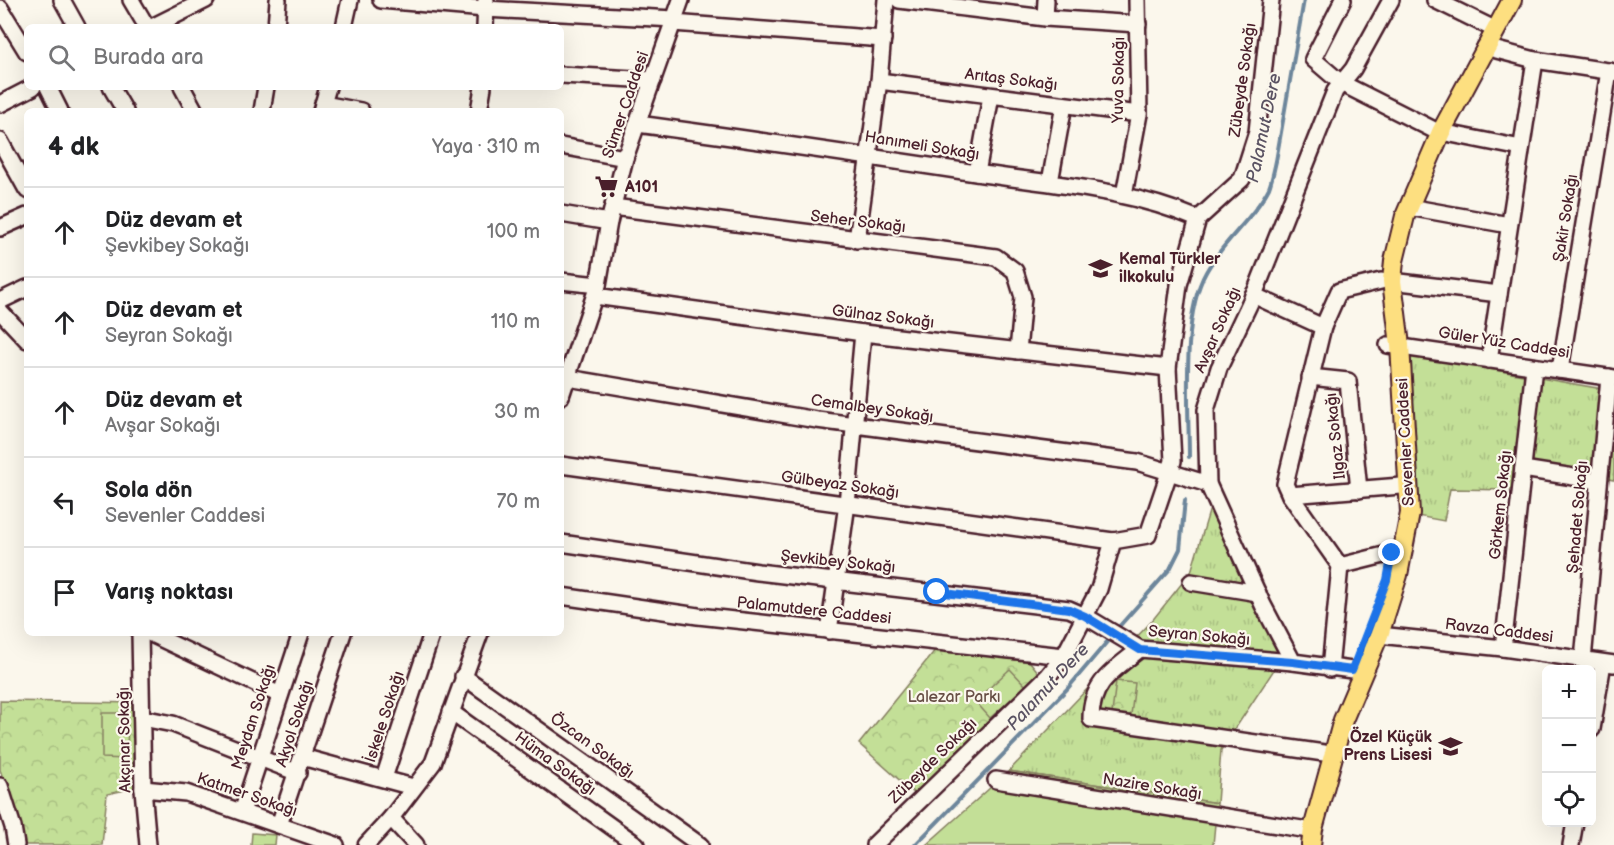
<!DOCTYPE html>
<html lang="tr">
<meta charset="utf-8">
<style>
body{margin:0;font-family:"Balsamiq Sans",sans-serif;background:#f2f2f2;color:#202124}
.controls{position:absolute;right:18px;bottom:18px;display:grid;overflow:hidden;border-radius:9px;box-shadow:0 6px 24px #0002}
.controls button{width:54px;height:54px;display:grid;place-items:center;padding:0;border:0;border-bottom:2px solid #e0e0e0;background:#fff;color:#202124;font:30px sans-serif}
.stop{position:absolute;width:18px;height:18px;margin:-14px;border:4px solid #1a73e8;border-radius:50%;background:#fff}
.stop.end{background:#1a73e8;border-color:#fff;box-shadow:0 2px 6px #0008}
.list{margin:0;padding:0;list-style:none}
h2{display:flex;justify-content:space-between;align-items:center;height:78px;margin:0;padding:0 24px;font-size:26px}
h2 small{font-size:20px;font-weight:400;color:#757577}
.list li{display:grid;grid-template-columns:39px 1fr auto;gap:18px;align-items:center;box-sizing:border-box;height:90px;padding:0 24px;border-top:2px solid #e0e0e0}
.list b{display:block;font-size:22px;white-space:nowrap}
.list p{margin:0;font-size:20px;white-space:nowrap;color:#757577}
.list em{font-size:20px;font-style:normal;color:#757577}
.icon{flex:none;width:33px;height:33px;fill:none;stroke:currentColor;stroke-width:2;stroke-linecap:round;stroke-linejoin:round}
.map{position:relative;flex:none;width:1614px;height:845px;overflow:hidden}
.search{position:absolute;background:#fff;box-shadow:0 6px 24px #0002;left:24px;top:24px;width:540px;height:66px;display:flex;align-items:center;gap:15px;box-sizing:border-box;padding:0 21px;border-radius:9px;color:#757577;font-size:22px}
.panel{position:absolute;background:#fff;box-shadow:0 6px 24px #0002;left:24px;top:108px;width:540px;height:528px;border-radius:9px}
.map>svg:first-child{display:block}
.grass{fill:url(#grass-tufts);stroke:#867f61;stroke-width:1.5}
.park{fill:url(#park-crowns);stroke:#867f61;stroke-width:1.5}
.pitch{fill:#c3df97;stroke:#867f61;stroke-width:1.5}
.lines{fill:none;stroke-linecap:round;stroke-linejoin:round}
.stream{stroke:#6d869b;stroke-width:4}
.minor-casing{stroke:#4a1f2b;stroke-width:20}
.major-casing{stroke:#4a1f2b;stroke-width:22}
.minor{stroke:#fbf7ec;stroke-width:15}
.major{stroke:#fddf80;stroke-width:18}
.route{stroke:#1a73e8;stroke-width:8}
.labels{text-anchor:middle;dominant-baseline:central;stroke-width:4.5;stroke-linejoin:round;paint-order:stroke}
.street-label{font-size:16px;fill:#4a1f2b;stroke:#fbf7ec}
.poi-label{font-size:16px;font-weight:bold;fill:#4a1f2b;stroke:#fbf7ec;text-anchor:start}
.park-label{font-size:16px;fill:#684f46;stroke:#fbf7ec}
.water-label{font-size:18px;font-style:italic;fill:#5b5363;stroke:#fbf7ec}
</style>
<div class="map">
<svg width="1614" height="845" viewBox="0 0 1614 845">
<defs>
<pattern id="grass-tufts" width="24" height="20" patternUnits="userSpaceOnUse" patternTransform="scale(1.5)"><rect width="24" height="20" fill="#c3df97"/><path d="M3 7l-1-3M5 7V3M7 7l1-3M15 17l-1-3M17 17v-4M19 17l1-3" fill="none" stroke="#a9bf82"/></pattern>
<pattern id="park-crowns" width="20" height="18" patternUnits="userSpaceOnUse" patternTransform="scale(1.5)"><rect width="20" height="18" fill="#c3df97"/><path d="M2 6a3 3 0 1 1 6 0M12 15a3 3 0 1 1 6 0" fill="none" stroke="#a9bf82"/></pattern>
</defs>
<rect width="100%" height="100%" fill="#fbf7ec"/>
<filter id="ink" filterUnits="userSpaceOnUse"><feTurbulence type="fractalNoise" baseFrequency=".0167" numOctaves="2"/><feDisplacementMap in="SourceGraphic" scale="12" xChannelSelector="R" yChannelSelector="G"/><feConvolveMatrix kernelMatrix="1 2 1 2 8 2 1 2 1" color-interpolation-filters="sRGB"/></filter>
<g filter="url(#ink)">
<g class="grass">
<path d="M1408 355 1614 391V480L1516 463 1512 490 1450 489 1444 521 1417 516V465Z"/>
<path d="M1211 505 1283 656 1221 750 1217 803 1009 771 1151 622 1191 572Z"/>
</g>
<g class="park">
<path d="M936 649 1030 662 1039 673V679L915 794 859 744Z"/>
<path d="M1116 681 1135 683 1131 715 1112 713Z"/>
<path d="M0 701 145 703 144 786 107 794 102 845H22L16 812 0 770Z"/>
</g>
<g class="pitch">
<path d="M1010 669 1026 686 990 718 975 701Z"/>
<path d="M102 713H128L127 759 102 758Z"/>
<path d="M1009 771 1217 803 1213 845H926Z"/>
<path d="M252 833 276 835 275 845H251Z"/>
</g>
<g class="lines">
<g class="stream">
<path d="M1189 457C1189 407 1181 316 1206 272 1223 241 1253 219 1269 188 1272 180 1274 170 1276 161L1304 0"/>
<path d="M1116 630 1170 569 1180 549 1185 500"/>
<path d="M915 845 1068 688 1112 636"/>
</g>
<defs>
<g id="minor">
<path d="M62 0 77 27"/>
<path d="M131 0 147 27"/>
<path d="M381 0 485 9 674 19"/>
<path d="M899 0 1045 18 1138 24"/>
<path d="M1343 0 1313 59 1341 83 1432 129"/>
<path d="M1435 0 1488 26"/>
<path d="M0 8 27 52"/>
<path d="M1045 18 1046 0"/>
<path d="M673 23 883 39"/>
<path d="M152 27 206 0"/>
<path d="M276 27 278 0"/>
<path d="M344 27 350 0"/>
<path d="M485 27 486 0"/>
<path d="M1485 47 1535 60 1614 72"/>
<path d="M561 75 653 80"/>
<path d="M879 81 1139 114"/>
<path d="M48 87 60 111"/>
<path d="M111 87 125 111"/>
<path d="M182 87 195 111"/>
<path d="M0 104 33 87"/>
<path d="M323 104 361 111"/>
<path d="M262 111 266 87"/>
<path d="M321 111 328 87"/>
<path d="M479 111 483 87"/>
<path d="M637 124C750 139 863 156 976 173 1051 184 1128 189 1198 219"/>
<path d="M1441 132 1521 148"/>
<path d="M0 141 27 190"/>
<path d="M561 146 625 158"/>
<path d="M977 173 991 96"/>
<path d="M1050 182 1064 105"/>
<path d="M1124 195 1139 114 1137 0"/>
<path d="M613 207 996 257 1015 271 1023 297 1018 351"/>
<path d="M1409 207 1509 225"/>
<path d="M561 214 609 222"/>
<path d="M0 228 27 216"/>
<path d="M857 240 879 81 886 0"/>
<path d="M561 281 598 285"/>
<path d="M1392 281 1499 294"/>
<path d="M1253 295 1323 327 1285 484 1290 495 1340 566 1330 669"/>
<path d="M595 296 863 333 1168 368"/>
<path d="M0 301 27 288"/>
<path d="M0 311 27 340"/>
<path d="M1323 327 1339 291 1381 281"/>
<path d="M1388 345 1614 378"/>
<path d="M1489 360 1535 60"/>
<path d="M1560 370 1609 71"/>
<path d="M1310 377 1348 381 1359 490"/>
<path d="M568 378 817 420 1137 462 1208 484"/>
<path d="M561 396 598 285 609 222 625 158 681 0"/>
<path d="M561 465 1113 541"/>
<path d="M1523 469 1599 481"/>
<path d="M1290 495 1401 486"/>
<path d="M561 543 758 572 1069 609 1085 616 1140 649 1293 662"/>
<path d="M1340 566 1392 553"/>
<path d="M1191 582 1258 593"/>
<path d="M561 596 698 616 1064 656"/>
<path d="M829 631 847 504 863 333"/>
<path d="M140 633 143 789 148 845"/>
<path d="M149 633 280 695"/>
<path d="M1379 635 1503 648 1614 664"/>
<path d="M1503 648 1534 367"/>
<path d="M1140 649C1113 671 1091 682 1091 719L1324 753"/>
<path d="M1583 660 1609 377"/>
<path d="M1352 670 1293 662 1263 605 1208 484 1206 410 1219 368 1256 290 1335 91 1353 69 1391 0"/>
<path d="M463 676 700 845"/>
<path d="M451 712 637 845"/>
<path d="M142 718 173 724 298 773"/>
<path d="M1592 729 1603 663"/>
<path d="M302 757 413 787"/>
<path d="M384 778 432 633"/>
<path d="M996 780 1302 829"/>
<path d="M0 786 13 827 16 845"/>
<path d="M143 789 186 793 336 845"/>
<path d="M242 812 301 633"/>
<path d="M391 818 416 845"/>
<path d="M279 825 343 633"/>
<path d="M366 845 391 818 433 763 480 633"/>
<path d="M874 845 1048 676 1064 656 1099 589 1113 541 1148 535 1173 461 1168 368 1179 285 1198 219 1242 179 1257 132 1271 0"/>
<path d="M1571 845 1575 822"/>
</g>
<path id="major" d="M1311 845 1313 829 1343 720 1379 635 1398 575 1410 513 1400 345 1392 281 1394 261 1405 216 1441 132 1512 0"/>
</defs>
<use href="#minor" class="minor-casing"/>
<use href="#major" class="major-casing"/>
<use href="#minor" class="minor"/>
<use href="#major" class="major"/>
</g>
</g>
<g class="lines" filter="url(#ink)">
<path class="route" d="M937 592 1069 609 1085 616 1140 650 1293 662 1352 670 1387 580 1392 553"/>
</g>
<defs>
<symbol id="supermarket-bare" viewBox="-9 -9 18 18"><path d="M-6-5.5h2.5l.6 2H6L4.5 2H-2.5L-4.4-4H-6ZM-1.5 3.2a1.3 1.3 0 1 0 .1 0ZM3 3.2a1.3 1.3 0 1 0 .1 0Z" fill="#4a1f2b" stroke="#fbf7ec" stroke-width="2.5" paint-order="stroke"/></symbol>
<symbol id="school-bare" viewBox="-9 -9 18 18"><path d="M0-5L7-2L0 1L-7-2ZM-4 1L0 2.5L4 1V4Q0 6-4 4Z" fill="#4a1f2b" stroke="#fbf7ec" stroke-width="2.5" paint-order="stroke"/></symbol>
</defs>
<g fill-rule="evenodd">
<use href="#supermarket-bare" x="590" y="170" width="33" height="33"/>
<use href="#school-bare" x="1084" y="252" width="33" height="33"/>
<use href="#school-bare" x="1434" y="730" width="33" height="33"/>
</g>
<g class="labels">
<g class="street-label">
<text transform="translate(1011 80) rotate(7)">Arıtaş Sokağı</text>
<text transform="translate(1119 80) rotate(-89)">Yuva Sokağı</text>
<text transform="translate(1243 80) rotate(-82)">Zübeyde Sokağı</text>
<text transform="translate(626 105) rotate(-71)">Sümer Caddesi</text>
<text transform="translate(922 146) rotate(9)">Hanımeli Sokağı</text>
<text transform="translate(1566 218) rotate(-81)">Şakir Sokağı</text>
<text transform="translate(858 222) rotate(7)">Seher Sokağı</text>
<text transform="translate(883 317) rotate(7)">Gülnaz Sokağı</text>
<text transform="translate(1218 330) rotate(-66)">Avşar Sokağı</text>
<text transform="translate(1504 343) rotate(9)">Güler Yüz Caddesi</text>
<text transform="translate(872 409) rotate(8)">Cemalbey Sokağı</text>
<text transform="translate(1336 436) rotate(-96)">Ilgaz Sokağı</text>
<text transform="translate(1406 442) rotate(-93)">Sevenler Caddesi</text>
<text transform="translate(840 485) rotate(8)">Gülbeyaz Sokağı</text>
<text transform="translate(1501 505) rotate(-84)">Görkem Sokağı</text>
<text transform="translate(1578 517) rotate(-85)">Şehadet Sokağı</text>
<text transform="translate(838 562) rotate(6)">Şevkibey Sokağı</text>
<text transform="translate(814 611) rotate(6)">Palamutdere Caddesi</text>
<text transform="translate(1499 631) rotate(7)">Ravza Caddesi</text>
<text transform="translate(1199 636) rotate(5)">Seyran Sokağı</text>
<text transform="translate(254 717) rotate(-72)">Meydan Sokağı</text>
<text transform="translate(385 717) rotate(-72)">İskele Sokağı</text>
<text transform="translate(295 724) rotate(-72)">Akyol Sokağı</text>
<text transform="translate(125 740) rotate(-91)">Akçınar Sokağı</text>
<text transform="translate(592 746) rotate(36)">Özcan Sokağı</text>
<text transform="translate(933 761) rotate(-44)">Zübeyde Sokağı</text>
<text transform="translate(555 764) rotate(36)">Hüma Sokağı</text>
<text transform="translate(1152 787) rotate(9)">Nazire Sokağı</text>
<text transform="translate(247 795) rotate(19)">Katmer Sokağı</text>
</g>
<g class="poi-label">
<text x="625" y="187">A101</text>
<text x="1119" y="259">Kemal Türkler<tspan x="1119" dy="18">ilkokulu</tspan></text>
<text x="1432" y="737" text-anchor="end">Özel Küçük<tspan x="1432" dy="18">Prens Lisesi</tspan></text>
</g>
<g class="park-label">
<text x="954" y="697">Lalezar Parkı</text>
</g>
<g class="water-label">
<text transform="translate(1264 128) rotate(-78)">Palamut Dere</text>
<text transform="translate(1048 687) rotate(-47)">Palamut Dere</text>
</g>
</g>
</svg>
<div class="controls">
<button>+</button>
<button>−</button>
<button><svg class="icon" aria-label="locate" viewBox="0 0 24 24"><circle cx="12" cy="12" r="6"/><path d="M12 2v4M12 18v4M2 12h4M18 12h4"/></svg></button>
</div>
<div class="stop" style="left:937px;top:592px"></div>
<div class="stop end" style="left:1392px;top:553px"></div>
<div class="search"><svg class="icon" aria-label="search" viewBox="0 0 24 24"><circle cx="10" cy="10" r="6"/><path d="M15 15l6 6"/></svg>Burada ara</div>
<section class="panel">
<h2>4 dk<small>Yaya · 310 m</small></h2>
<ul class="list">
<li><svg class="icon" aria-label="ahead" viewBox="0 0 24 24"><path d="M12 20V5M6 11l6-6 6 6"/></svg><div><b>Düz devam et</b><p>Şevkibey Sokağı</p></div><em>100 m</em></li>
<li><svg class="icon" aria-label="ahead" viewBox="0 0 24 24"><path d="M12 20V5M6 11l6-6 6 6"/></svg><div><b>Düz devam et</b><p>Seyran Sokağı</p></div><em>110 m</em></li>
<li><svg class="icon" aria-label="ahead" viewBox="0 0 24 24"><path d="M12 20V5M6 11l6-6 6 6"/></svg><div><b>Düz devam et</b><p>Avşar Sokağı</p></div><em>30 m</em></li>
<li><svg class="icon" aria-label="left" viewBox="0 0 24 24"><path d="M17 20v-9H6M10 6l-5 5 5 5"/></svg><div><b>Sola dön</b><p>Sevenler Caddesi</p></div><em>70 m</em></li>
<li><svg class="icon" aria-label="arrive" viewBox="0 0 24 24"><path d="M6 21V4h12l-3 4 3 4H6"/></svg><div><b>Varış noktası</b></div></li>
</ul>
</section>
</div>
